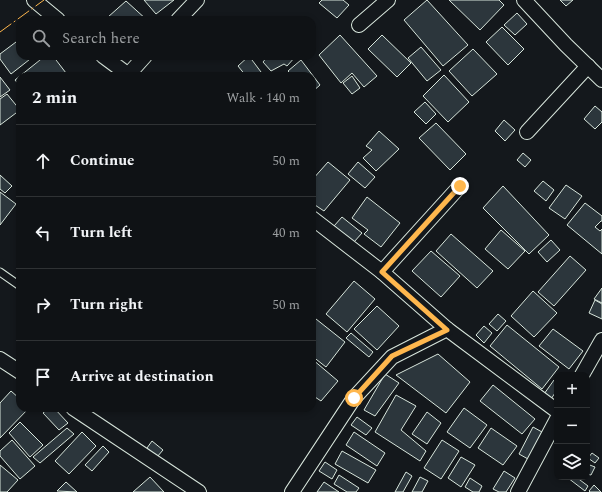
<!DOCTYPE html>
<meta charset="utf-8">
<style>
body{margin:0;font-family:Spectral,serif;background:#181b1e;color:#f1f3f6}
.controls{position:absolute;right:12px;bottom:12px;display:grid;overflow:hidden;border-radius:8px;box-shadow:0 2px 6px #0003}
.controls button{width:36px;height:36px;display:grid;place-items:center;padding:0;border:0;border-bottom:1px solid #2f3234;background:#0f1215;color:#f1f3f6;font:20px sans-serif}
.stop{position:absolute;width:12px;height:12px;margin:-9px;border:3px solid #ffb74d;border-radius:50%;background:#fff}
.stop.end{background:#ffb74d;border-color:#fff;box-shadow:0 1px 4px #0008}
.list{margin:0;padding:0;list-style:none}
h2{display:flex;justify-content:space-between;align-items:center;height:52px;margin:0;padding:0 16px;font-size:17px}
h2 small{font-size:13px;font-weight:400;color:#9b9ea0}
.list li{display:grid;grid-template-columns:26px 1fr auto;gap:12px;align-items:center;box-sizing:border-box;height:72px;padding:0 16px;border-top:1px solid #2f3234}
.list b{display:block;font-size:15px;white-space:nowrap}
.list em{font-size:13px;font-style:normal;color:#9b9ea0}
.icon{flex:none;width:22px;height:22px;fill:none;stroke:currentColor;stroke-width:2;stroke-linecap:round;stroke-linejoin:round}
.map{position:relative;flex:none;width:602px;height:492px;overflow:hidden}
.search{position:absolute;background:#0f1215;box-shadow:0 2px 6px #0003;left:16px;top:16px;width:300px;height:44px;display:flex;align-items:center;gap:10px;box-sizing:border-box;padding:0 14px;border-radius:12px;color:#9b9ea0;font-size:15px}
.panel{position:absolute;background:#0f1215;box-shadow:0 2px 6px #0003;left:16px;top:72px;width:300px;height:340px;border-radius:12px}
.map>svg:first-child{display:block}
.building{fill:#2c363c;stroke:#d8e6dc}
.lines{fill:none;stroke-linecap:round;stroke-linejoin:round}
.service-casing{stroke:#d8e6dc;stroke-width:9}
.minor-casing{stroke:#d8e6dc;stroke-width:16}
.service{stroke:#14181c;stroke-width:7}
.minor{stroke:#14181c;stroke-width:14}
.power{stroke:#ffb74d;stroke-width:1;stroke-dasharray:14 3 2 3;stroke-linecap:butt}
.route{stroke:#ffb74d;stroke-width:5}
</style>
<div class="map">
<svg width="602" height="492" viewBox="0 0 602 492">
<rect width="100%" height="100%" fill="#14181c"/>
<g class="building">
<path d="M144 0H174L156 14Z"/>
<path d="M322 0H343L349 5 337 18 319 3Z"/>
<path d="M427 0 468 45 443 66 404 20Z"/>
<path d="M449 0H499L504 5 480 30Z"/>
<path d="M560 0H573L566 6Z"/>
<path d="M126 1 147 20H111L108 17Z"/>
<path d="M517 13 527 24 515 35 504 25Z"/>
<path d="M502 27 524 49 508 65 486 42Z"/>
<path d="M340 35 377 76 364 87 352 73 341 83 319 55Z"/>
<path d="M382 35 411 63 397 77 368 49Z"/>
<path d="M20 39V56H34L11 74 0 59V54Z"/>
<path d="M421 47 441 70 427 81 408 58Z"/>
<path d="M473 49 497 74 472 96 449 71Z"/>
<path d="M45 56H53L66 73 62 76H20V86L15 80Z"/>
<path d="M249 56 264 76H246L238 66Z"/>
<path d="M268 56H296L287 66 284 64 271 71 263 62Z"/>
<path d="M301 60 320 85 312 92V76H293L288 71Z"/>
<path d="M444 75 469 102 448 122 423 96Z"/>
<path d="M352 76 360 88 352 94 343 83Z"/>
<path d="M0 77 10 90 0 97Z"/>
<path d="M7 94 20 110 0 125V99Z"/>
<path d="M425 102 436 114 426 124 414 112Z"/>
<path d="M595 106 602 112V122L595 129 584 119Z"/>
<path d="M504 120 515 130 505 141 495 131Z"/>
<path d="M436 123 466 154 450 170 419 138Z"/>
<path d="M379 131 399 149 376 171 363 158 372 150 366 146Z"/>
<path d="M523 153 531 160 525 167 517 160Z"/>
<path d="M328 162 350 180 324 211 312 203V180Z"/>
<path d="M358 162 375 177 365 188 348 174Z"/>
<path d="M0 175 12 186 5 193 0 189Z"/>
<path d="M543 181 554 190 546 201 534 191Z"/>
<path d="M566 185 582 196 565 219 549 208Z"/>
<path d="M503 186 549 235 529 254 483 208Z"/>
<path d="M0 192 16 204 0 225Z"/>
<path d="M367 197 400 223 381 247 364 234 368 230 352 218Z"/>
<path d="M585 203 602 216V221H601L595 227 600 231 602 229V254L567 225Z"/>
<path d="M342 217 362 233 354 242 334 226Z"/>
<path d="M501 230 525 251 508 269 485 249Z"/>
<path d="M451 234 493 271 477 288 436 251Z"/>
<path d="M551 240 560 250 547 262 538 252Z"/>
<path d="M431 251 460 276 441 297 412 271Z"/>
<path d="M570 256 586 270 554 306 538 292Z"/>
<path d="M354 281 375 299 347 332 326 314Z"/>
<path d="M602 288V303L594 299Z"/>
<path d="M533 291 557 313 534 337 511 316Z"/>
<path d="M595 300 602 304V319L589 313Z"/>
<path d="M377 306 399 326 377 350 354 329Z"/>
<path d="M498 314 506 321 497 331 489 324Z"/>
<path d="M316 319 345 342 326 367 312 356V323Z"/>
<path d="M507 325 559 367 542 389 490 346Z"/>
<path d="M484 326 492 333 484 343 476 335Z"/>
<path d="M553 329 583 351 569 369 539 346Z"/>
<path d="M351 333 373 352 369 357 346 338Z"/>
<path d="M438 354 470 382 446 413 396 375Z"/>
<path d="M312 359 338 381 321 401 312 395Z"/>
<path d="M385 374 399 383 375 416 364 410Z"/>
<path d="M554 380 557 382V390L551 399 544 394Z"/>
<path d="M493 385 535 419 522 434 480 401Z"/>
<path d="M11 391 20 399V408H29L0 438V403Z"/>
<path d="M396 395 416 406 401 430 426 451 420 461 375 432Z"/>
<path d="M49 408H54L68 423 59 430 43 413Z"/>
<path d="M464 408 487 425 470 448 447 432Z"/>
<path d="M427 412 441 423 427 444 412 434Z"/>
<path d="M357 417 372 428 366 435 351 425Z"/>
<path d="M20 422 43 445 30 457 9 433Z"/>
<path d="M533 427 542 432 528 459 519 454Z"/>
<path d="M67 428 74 434 40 463 33 457Z"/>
<path d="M491 428 517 446 503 465 478 448Z"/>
<path d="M82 432 96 446 69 474 55 461Z"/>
<path d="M354 432 385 453 377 466 346 445Z"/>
<path d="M12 440 35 466 20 479 0 456V451Z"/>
<path d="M442 440 459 451 441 479 424 468Z"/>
<path d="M152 441 163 450 157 457 147 448Z"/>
<path d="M103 446 109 452 92 471 85 465Z"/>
<path d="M342 451 376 470 368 483 335 464Z"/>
<path d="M592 453 599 458 595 463 588 458Z"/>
<path d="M461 457 475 465 461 487 448 478Z"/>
<path d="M325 462 337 470 332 479 319 471Z"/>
<path d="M587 464 595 467 591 475 587 474Z"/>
<path d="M0 465 18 480 7 492H0Z"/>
<path d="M504 471 515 478 506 492H499L493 489Z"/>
<path d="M406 472 412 476 403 492H395Z"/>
<path d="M339 475 359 488 356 492H347L334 484Z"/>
<path d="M150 477 164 492H133Z"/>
<path d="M420 477 428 481 422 492H412Z"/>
<path d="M569 477H576L588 486 585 491 568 478Z"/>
<path d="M470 478 482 486 479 492H473L465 487Z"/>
<path d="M66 482 77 492 57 491Z"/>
<path d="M324 482 339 492H317Z"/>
<path d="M594 485 601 492H590L589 491Z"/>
</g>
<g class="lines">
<defs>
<path id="service" d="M0 272 20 286"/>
<g id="minor">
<path d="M34 0 58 20"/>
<path d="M524 0 566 45 602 80"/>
<path d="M178 20 197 0"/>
<path d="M359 25 388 0"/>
<path d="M103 56 130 76"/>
<path d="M128 75 145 56"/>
<path d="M527 132 588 66"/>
<path d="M312 218 382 272 447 329 557 411"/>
<path d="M382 272 460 186"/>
<path d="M0 359 20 372"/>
<path d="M582 375 602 340"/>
<path d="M73 408 199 492"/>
<path d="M292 492 354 398 392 357 447 329"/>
<path d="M518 492 557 419"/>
</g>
</defs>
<use href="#service" class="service-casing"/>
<use href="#minor" class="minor-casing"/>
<use href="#service" class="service"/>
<use href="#minor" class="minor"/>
<path class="power" d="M0 32 44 0"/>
</g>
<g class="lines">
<path class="route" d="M354 398 392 356 447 330 382 272 460 186"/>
</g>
</svg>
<div class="controls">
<button>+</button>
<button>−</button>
<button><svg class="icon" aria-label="layers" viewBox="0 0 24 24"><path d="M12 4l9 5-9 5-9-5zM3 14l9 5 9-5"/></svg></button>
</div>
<div class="stop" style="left:354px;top:398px"></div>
<div class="stop end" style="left:460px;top:186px"></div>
<div class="search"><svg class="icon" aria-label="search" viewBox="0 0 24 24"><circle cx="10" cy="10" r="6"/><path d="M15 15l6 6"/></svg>Search here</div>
<section class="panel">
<h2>2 min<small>Walk · 140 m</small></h2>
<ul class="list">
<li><svg class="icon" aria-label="ahead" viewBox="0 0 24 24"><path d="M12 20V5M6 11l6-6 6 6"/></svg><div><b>Continue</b></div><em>50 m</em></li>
<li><svg class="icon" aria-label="left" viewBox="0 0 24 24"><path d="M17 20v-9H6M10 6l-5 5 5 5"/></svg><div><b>Turn left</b></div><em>40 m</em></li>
<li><svg class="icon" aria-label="right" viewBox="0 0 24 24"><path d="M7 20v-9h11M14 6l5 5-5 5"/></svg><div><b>Turn right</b></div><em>50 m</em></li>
<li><svg class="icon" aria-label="arrive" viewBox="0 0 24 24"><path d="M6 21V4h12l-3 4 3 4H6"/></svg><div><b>Arrive at destination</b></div></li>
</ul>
</section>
</div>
